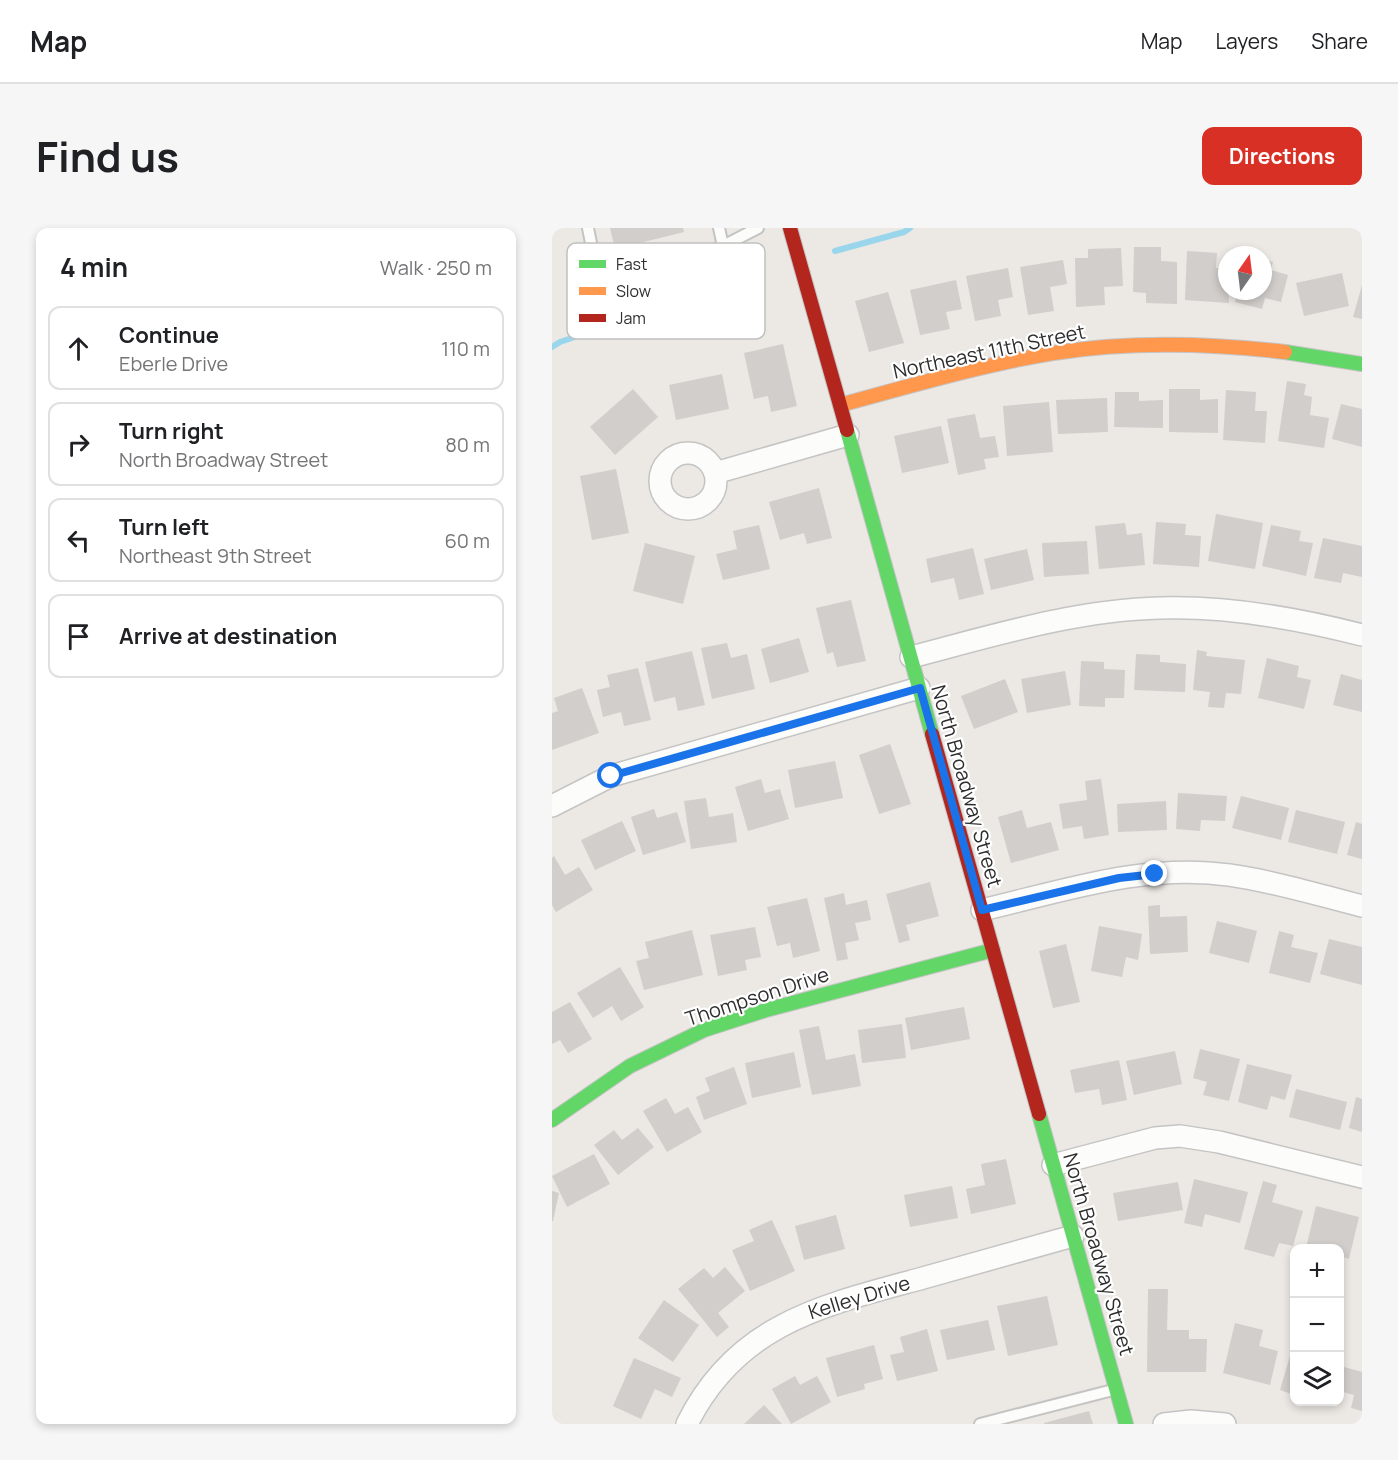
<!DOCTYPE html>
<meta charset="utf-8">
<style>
body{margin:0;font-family:Manrope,sans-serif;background:#f6f6f6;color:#202124}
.controls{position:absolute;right:18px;bottom:18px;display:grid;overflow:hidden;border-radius:12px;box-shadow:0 3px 9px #0003}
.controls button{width:54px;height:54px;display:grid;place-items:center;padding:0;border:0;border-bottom:2px solid #e0e0e0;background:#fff;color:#202124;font:30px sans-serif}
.compass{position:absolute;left:666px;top:18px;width:54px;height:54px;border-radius:50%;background:#fff;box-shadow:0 3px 9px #0003;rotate:14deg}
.stop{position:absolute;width:18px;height:18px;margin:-14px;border:4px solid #1a73e8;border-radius:50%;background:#fff}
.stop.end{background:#1a73e8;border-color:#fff;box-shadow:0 2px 6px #0008}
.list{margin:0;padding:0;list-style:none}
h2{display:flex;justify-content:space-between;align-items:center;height:78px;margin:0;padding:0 24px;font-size:26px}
h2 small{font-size:20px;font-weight:400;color:#757577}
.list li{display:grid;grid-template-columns:39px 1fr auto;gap:18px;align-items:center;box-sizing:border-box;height:84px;margin:0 12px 12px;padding:0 12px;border:2px solid #e0e0e0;border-radius:12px}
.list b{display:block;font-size:22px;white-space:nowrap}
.list p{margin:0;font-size:20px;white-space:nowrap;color:#757577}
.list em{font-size:20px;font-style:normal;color:#757577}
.icon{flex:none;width:33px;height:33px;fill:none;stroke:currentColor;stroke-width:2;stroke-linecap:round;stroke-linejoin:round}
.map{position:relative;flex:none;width:810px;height:1196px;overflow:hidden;border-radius:12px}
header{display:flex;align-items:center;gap:36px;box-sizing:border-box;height:84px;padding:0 30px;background:#fff;border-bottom:2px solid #e0e0e0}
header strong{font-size:28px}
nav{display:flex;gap:33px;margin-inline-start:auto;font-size:21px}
.intro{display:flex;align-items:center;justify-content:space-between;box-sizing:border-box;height:144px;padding:0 36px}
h1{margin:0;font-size:42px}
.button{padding:15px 27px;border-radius:12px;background:#d93025;color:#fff;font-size:21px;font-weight:700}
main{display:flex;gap:36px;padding:0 36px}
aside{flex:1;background:#fff;border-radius:12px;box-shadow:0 3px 9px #0003}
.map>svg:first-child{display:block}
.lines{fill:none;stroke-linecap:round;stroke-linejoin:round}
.stream{stroke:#99d6ec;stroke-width:6}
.building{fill:#d1cecb}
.lane-casing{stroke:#c5c4c5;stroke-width:14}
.street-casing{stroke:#c5c4c5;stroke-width:24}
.fast-casing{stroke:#c5c4c5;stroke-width:16}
.slow-casing{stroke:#c5c4c5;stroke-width:16}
.jam-casing{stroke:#c5c4c5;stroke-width:16}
.lane{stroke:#fcfcfb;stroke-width:10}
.street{stroke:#fcfcfb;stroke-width:21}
.fast{stroke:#63d668;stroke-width:14}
.slow{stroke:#ff974d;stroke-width:14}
.jam{stroke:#b3261e;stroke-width:14}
.route{stroke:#1a73e8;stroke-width:8}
.labels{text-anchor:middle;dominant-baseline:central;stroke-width:4.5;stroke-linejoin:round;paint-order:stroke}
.street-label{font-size:20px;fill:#2e2e2e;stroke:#fff}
.key{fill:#fff;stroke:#c0c0c0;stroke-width:1.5}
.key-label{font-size:16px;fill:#2e2e2e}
</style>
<header>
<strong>Map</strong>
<nav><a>Map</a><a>Layers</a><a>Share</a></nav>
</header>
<div class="intro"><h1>Find us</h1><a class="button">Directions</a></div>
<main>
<aside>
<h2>4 min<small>Walk · 250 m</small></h2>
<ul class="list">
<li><svg class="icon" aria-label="ahead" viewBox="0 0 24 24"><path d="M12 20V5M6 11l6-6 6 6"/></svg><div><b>Continue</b><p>Eberle Drive</p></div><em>110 m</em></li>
<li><svg class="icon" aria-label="right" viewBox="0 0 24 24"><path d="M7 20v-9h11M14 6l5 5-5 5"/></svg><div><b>Turn right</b><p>North Broadway Street</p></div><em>80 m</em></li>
<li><svg class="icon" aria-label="left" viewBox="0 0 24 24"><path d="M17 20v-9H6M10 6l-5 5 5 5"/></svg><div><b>Turn left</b><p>Northeast 9th Street</p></div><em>60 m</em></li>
<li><svg class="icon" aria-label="arrive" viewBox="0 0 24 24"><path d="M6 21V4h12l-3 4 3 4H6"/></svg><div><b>Arrive at destination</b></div></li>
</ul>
</aside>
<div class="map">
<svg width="810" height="1196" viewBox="0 0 810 1196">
<rect width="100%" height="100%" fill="#ece8e4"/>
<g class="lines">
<g class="stream">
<path d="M283 23 352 4 358 0"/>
<path d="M0 119 8 114 210 45"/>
</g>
</g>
<g class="building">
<path d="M58 0H131L132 4 63 21Z"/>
<path d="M582 19H609V33L625 34V76L594 75V65L581 64Z"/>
<path d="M569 20 571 58 552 59 553 77 524 79 523 30H536V21Z"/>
<path d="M635 23 665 25 664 40 675 41 677 75 633 72Z"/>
<path d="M511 32 515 56 498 59 502 83 476 87 468 39Z"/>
<path d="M711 32 721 34 719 42 736 47 729 74 713 70 710 81 683 74 686 63H711Z"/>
<path d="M456 40 461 69 446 72 449 88 423 93 414 48Z"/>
<path d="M790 45 797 78 752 88 744 55Z"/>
<path d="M404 52 410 81 394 84 398 101 368 107 358 62Z"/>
<path d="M810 57V91L801 89Z"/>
<path d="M336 64 352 115 317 124 303 73Z"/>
<path d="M231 116 245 178 219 184 216 168 202 171 192 125Z"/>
<path d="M170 146 177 181 124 192 117 157Z"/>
<path d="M735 153 754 156 752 167 760 169 758 187 777 190 772 220 726 213Z"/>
<path d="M81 161 106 189 63 227 38 199Z"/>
<path d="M617 161H648V172L666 171V205L617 204Z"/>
<path d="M674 162 704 164 703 183H715L713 215 671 212Z"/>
<path d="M563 164H587V173L611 172V200L562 199Z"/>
<path d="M555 170 556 204 506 206 504 172Z"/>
<path d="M497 174 501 224 455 228 451 178Z"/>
<path d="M789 176 810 181V219L780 211Z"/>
<path d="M423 186 428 210 443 208 447 229 432 231 434 241 406 247 395 191Z"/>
<path d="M389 198 397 235 350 245 342 208Z"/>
<path d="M64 241 77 305 40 312 28 248Z"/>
<path d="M267 260 280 310 255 316 252 305 228 312 217 274Z"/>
<path d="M664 286 711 295 703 341 656 333Z"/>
<path d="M604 294 634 296 633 307 649 308 647 339 601 336Z"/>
<path d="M573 295 575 307 590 305 593 337 547 341 543 298Z"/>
<path d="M207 297 218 341 171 352 164 326 185 321 181 303Z"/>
<path d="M719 297 749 303 747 313 761 315 754 348 710 338Z"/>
<path d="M771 310 810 318V349L791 345 789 355 762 350Z"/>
<path d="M535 313 537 346 492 349 490 315Z"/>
<path d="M93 315 143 328 131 376 81 363Z"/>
<path d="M421 320 432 366 407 372 402 350 379 355 374 331Z"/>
<path d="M475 321 482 352 439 362 432 331Z"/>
<path d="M299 372 314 433 285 439 281 424 275 426 264 380Z"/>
<path d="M247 410 257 444 218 455 209 421Z"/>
<path d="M175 415 179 430 195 426 203 461 160 471 149 420Z"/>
<path d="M645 422 655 424 654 428 693 432 689 466 674 465 672 480 656 479 658 464 641 462Z"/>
<path d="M140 423 153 477 126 483 123 469 102 474 93 434Z"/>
<path d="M584 426 608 427V434L634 436 633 464 582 462Z"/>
<path d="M715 430 747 438 745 449 759 452 752 481 706 470Z"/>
<path d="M529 433 552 434V441L573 442 572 470H553V479L527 478Z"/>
<path d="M86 440 99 492 72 498 69 484 51 489 45 462 58 459 55 447Z"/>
<path d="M513 443 519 477 475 485 469 451Z"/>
<path d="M789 446 810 452V484L781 477Z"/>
<path d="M453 451 466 484 422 501 409 468Z"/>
<path d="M30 460 47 505 0 522V485L6 483 2 470Z"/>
<path d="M338 516 359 576 327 586 307 527Z"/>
<path d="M283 533 291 570 243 580 236 542Z"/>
<path d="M209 551 213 565 228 561 237 591 196 603 183 559Z"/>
<path d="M549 551 557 607 532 611 530 598 511 601 507 576 535 572 533 553Z"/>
<path d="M626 565 675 568 673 593 649 592 648 603 624 601Z"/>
<path d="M689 568 737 580 729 612 680 600Z"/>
<path d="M154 570 157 589 181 585 185 614 139 621 132 573Z"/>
<path d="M614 573 615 602 566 604 565 576Z"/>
<path d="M102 581 105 590 125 584 134 614 91 627 79 589Z"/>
<path d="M470 582 475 600 499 594 507 622 459 635 446 589Z"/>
<path d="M744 582 793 594 785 626 736 614Z"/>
<path d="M70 593 84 623 43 642 29 612Z"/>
<path d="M804 594 810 596V631L795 627Z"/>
<path d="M2 628 13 647 27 639 41 662 4 684 0 677V630Z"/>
<path d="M378 654 387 688 354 697 358 712 347 715 334 666Z"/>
<path d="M292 665 294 677 315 672 319 692 303 695 307 712 293 715 296 731 285 733 272 670Z"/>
<path d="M255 670 268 723 241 730 238 715 225 718 215 679Z"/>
<path d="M608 677V689L635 688 636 724 598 726 596 678Z"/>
<path d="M665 693 705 703 697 735 657 725Z"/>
<path d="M547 698 590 706 586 732 574 729 570 749 539 743Z"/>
<path d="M203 699 209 729 193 732 195 742 166 748 158 707Z"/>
<path d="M140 702 151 747 92 762 84 733 97 730 93 714Z"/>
<path d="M727 703 742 707 739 719 766 725 758 755 717 745Z"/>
<path d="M777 711 810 719V757L768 746Z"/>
<path d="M514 716 528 774 501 780 487 723Z"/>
<path d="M68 739 92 779 69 793 60 778 41 790 25 765Z"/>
<path d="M18 774 40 811 16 825 8 812 0 816V784Z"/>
<path d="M412 779 418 811 359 822 353 790Z"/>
<path d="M350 796 354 830 310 835 306 802Z"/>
<path d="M267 798 274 832 303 826 309 858 260 867 247 802Z"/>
<path d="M648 821 688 831 677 873 651 867 655 854 641 850Z"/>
<path d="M623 823 630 856 582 867 574 833Z"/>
<path d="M242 824 249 859 200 870 193 835Z"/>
<path d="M567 832 575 872 550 877 547 861 523 865 518 842Z"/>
<path d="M695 836 740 847 733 872 719 868 715 882 686 874Z"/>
<path d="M182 839 195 876 152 892 144 869 158 863 153 850Z"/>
<path d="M744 861 795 874 788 902 737 889Z"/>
<path d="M804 869 810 871V904L797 900Z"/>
<path d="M114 870 123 886 136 879 150 904 115 924 91 883Z"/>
<path d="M86 900 102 919 66 947 42 917 62 902 70 912Z"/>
<path d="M42 926 58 956 15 979 0 948Z"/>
<path d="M454 931 464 976 419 986 414 961 433 957 429 936Z"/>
<path d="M642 951 696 964 688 995 653 986 650 999 632 995Z"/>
<path d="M711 953 725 957 720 974 751 983 741 1018 727 1015 722 1029 692 1021Z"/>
<path d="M626 954 631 982 566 993 561 965Z"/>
<path d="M400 958 406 990 358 999 352 967Z"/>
<path d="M0 963 7 965 1 993H0Z"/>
<path d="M764 978 807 989 797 1031 788 1028V1020H754Z"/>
<path d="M284 987 293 1021 252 1032 243 998Z"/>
<path d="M220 992 243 1043 198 1063 180 1022 202 1013 197 1002Z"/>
<path d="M173 1039 193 1063 166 1085 177 1099 165 1109 126 1061 152 1040 161 1050Z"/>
<path d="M596 1061H616L615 1102H637V1111H655L654 1144H595Z"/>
<path d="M495 1068 506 1117 456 1128 445 1078Z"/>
<path d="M112 1072 147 1097 121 1134 86 1110Z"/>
<path d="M436 1092 443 1122 395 1132 388 1102Z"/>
<path d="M683 1095 711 1102 707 1118 726 1123 718 1157 671 1145Z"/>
<path d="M375 1101 386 1143 345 1153 338 1127 352 1124 348 1109Z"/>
<path d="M322 1117 331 1151 312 1156 313 1161 285 1169 274 1130Z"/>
<path d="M740 1121 742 1122V1167L728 1162Z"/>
<path d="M82 1130 129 1150 120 1169 103 1161 89 1191 61 1178Z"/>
<path d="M792 1139 810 1144V1183L799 1180 802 1167 788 1163Z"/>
<path d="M243 1148 248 1157 265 1148 279 1174 239 1196 220 1161Z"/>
<path d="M212 1177 230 1196H192Z"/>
<path d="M537 1183 541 1196H492V1195Z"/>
</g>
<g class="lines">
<defs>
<g id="lane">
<path d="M36 0 43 35 76 55 171 18 206 0"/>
<path d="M167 0 171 18"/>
<path d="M428 1196 561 1162"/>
</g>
<g id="street">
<circle cx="136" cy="253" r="28"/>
<path d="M163 245 296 207"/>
<path d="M359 429C440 408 523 382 608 380 676 378 744 390 810 407"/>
<path d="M0 578 59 548 367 460"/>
<path d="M430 682C511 663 593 635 677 647 721 653 766 667 810 678"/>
<path d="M501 937 603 910 628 908 667 914 810 949"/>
<path d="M135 1196C185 1095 272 1077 371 1050 421 1036 471 1022 521 1008"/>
<path d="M612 1196 639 1193 673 1196"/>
</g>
<g id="fast">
<path d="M733 124 810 136"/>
<path d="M295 202 380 506"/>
<path d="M487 886 574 1196"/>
<path d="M0 892 78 838 152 802 214 782 441 722"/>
</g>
<path id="slow" d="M288 177C358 158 429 137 501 125 578 113 656 115 733 124"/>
<g id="jam">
<path d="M238 0 295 202"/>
<path d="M380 506 487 886"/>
</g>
</defs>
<use href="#lane" class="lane-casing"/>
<use href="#street" class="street-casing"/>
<use href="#fast" class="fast-casing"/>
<use href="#slow" class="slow-casing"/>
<use href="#jam" class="jam-casing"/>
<use href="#lane" class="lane"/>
<use href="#street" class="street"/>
<use href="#fast" class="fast"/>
<use href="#slow" class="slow"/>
<use href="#jam" class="jam"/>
</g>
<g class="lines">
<path class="route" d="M59 548 368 460 430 682 567 650 603 646"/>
</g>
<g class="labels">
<g class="street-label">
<text transform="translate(437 123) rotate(-12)">Northeast 11th Street</text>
<text transform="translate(415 558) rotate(74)">North Broadway Street</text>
<text transform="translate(205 768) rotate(-18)">Thompson Drive</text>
<text transform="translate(547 1026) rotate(74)">North Broadway Street</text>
<text transform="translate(307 1069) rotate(-17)">Kelley Drive</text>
</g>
</g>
<rect x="15" y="15" width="198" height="96" rx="9" class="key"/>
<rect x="27" y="32" width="27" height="8" fill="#63d668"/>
<rect x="27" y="59" width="27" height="8" fill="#ff974d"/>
<rect x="27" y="86" width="27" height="8" fill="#b3261e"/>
<g class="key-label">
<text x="64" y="42">Fast</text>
<text x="64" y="69">Slow</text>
<text x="64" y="96">Jam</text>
</g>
</svg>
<div class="controls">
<button>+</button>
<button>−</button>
<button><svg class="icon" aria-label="layers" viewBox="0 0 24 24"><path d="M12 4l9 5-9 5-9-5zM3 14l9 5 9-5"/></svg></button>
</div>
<svg class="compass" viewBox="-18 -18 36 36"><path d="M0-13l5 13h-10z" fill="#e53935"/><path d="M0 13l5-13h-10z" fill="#757577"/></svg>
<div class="stop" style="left:59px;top:548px"></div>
<div class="stop end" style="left:603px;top:646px"></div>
</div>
</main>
